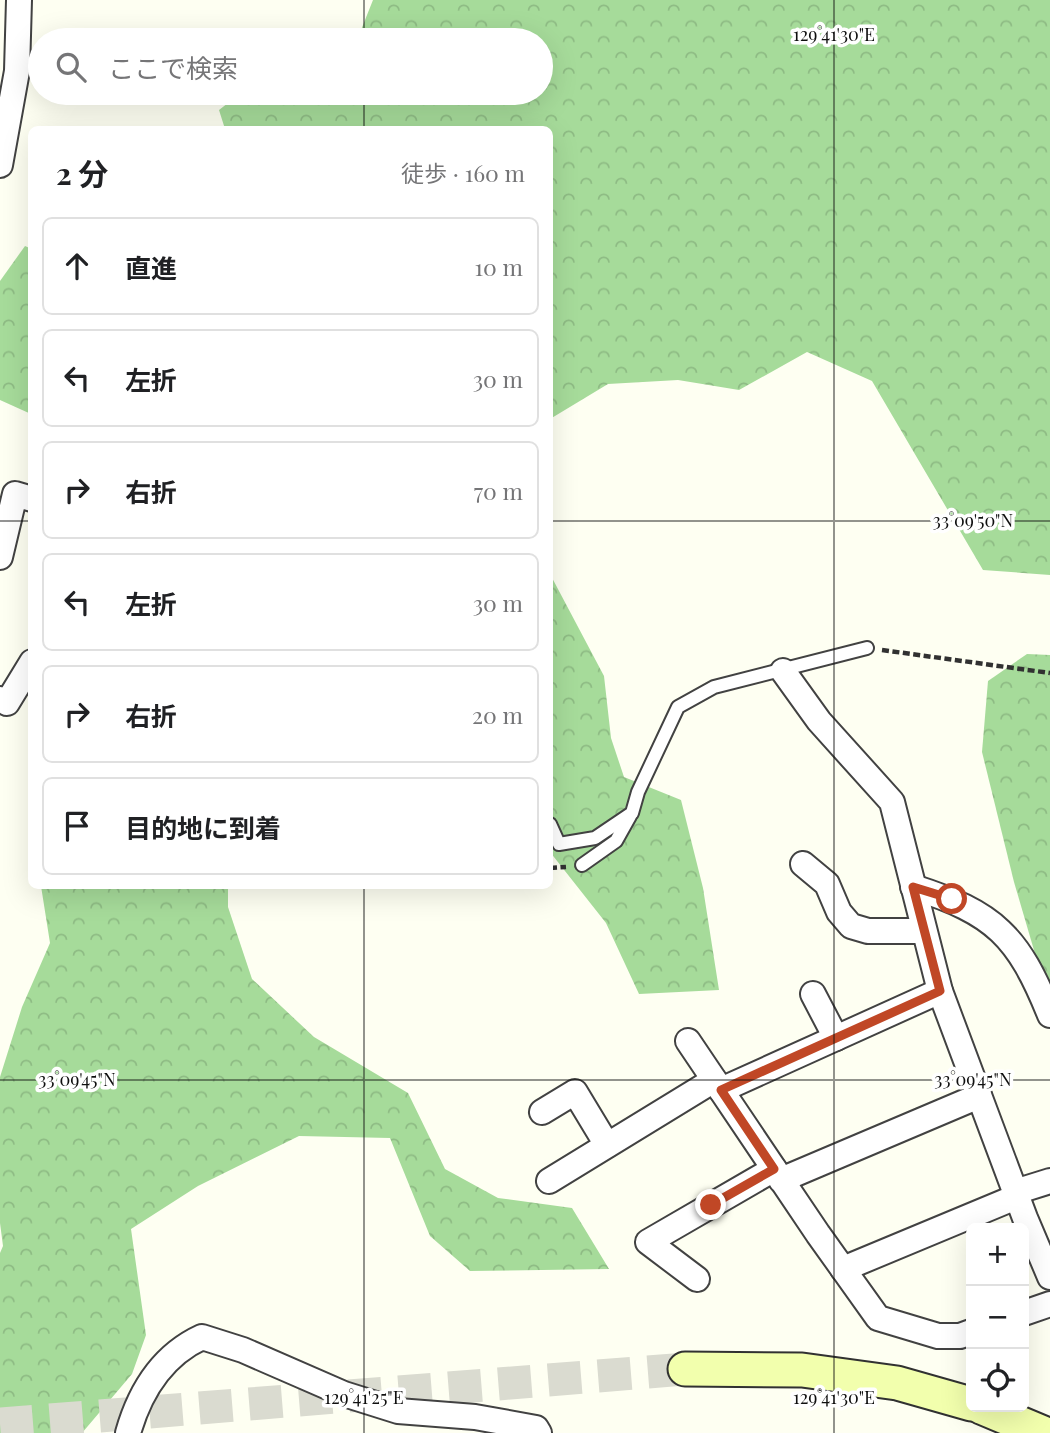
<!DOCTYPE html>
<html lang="ja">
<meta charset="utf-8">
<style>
body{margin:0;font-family:"Playfair Display","Noto Sans JP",serif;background:#f2f2f2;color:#202124}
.controls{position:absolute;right:21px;bottom:21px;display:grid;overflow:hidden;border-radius:10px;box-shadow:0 7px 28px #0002}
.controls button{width:63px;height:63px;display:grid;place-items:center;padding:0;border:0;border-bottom:2px solid #e0e0e0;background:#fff;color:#202124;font:35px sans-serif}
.stop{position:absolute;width:21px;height:21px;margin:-16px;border:5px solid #c04726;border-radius:50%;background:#fff}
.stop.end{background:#c04726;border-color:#fff;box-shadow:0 2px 7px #0008}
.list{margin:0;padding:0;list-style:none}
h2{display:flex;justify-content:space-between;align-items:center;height:91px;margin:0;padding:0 28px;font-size:30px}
h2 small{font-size:23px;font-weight:400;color:#757577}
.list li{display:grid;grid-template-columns:46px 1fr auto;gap:21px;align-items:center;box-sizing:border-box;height:98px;margin:0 14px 14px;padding:0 14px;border:2px solid #e0e0e0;border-radius:10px}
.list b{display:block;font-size:26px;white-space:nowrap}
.list em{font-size:23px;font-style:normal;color:#757577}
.icon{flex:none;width:38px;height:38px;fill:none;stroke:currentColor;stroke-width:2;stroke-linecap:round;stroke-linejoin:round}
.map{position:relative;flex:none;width:1050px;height:1433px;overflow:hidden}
.search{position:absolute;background:#fff;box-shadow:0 7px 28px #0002;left:28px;top:28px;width:525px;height:77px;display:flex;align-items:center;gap:18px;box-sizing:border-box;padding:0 24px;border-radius:38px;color:#757577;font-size:26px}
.panel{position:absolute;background:#fff;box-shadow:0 7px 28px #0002;left:28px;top:126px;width:525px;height:763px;border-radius:10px}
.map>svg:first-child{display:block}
.forest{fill:url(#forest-crowns)}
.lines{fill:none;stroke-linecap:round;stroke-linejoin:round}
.secondary-tunnel{stroke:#dadbd0;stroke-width:33;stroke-dasharray:33 17;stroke-linecap:butt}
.lane-casing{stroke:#424242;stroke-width:16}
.street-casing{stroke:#424242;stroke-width:28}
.secondary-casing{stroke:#313131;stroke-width:37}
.path{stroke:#313131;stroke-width:4.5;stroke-dasharray:7 3.5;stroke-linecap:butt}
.lane{stroke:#fff;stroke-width:12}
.street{stroke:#fff;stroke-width:24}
.secondary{stroke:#f2ffad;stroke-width:33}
.route{stroke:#c04726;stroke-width:9}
.ticks{fill:none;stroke:#0f0f0f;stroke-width:2;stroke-opacity:0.45}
.ticks-label{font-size:18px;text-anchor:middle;fill:#0f0f0f;stroke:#fff;stroke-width:7;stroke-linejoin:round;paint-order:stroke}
</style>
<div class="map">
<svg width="1050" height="1433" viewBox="0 0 1050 1433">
<defs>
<pattern id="forest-crowns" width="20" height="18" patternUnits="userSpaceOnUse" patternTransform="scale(1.75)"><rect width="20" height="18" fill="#a6db9a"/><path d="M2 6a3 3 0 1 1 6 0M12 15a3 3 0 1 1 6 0" fill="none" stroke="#8ebb84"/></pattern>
</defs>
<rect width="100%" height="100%" fill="#fefff2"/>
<g class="forest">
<path d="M373 0H1050V575L983 570 872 381 807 352 739 390 678 380 608 384 550 419V130L225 129 219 110 241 93H541V40H357Z"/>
<path d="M25 246 32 249 31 414 0 400V281Z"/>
<path d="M550 574 604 676 611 738 624 777 681 800 703 888 719 990 639 994 606 923 550 852Z"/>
<path d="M1027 654 1050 655V1005L1014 882 982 752 988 681Z"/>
<path d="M41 886H228V907L252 979 314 1037 408 1093 445 1169 498 1198 572 1208 609 1269 470 1271 430 1236 390 1138 299 1136 198 1186 131 1229 146 1335 132 1374 82 1433H0V1253L3 1246 0 1223V1077L22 1007 50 943Z"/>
</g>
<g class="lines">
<path class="secondary-tunnel" d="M0 1424 685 1369"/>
<defs>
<g id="lane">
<path d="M550 824 559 844 595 838 632 813 638 792 678 707 714 687 867 648"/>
<path d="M582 865 616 841 630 816"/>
</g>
<g id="street">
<path d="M0 165 17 71 19 0"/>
<path d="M0 557 15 494 32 499"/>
<path d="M783 671 819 721 892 802 940 991 1025 1218 1050 1277"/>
<path d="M0 699 7 703 32 662"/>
<path d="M803 864 827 884 839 912 851 926 868 931H924"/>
<path d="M913 887C995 913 1018 936 1050 1015"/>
<path d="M813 994 836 1038"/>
<path d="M688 1041 818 1234 878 1318 938 1336H960L971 1332"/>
<path d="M721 1090 940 991"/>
<path d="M542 1112 575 1092 607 1145"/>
<path d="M781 1180 979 1096"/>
<path d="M549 1181 714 1080"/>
<path d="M1015 1192 1050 1181"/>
<path d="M843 1269 1016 1197"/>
<path d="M697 1279 648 1242 774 1169"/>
<path d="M1024 1313 1050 1304"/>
<path d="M128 1433C140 1391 163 1355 202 1337L243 1350 344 1394 398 1411 475 1417 536 1428 539 1433"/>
</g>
<g id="secondary">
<path d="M685 1369 802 1370 897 1383 971 1404"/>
<path d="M981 1407 1043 1433"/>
</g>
</defs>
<use href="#lane" class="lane-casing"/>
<use href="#street" class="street-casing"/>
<use href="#secondary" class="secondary-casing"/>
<g class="path">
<path d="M882 650 1050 673"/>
<path d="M550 868 566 867"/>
</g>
<use href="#lane" class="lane"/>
<use href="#street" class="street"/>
<use href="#secondary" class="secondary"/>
</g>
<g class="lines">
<path class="route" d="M711 1205 774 1169 721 1090 940 991 913 887 952 899"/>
</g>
<path class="ticks" d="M364 0V40M834 0V1433M364 93V130M0 521H32M550 521H1050M364 886V1433M0 1080H1050"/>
<g class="ticks-label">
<text x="834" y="41">129°41'30"E</text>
<text x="973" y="527">33°09'50"N</text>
<text x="77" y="1086">33°09'45"N</text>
<text x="973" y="1086">33°09'45"N</text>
<text x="364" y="1404">129°41'25"E</text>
<text x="834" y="1404">129°41'30"E</text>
</g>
</svg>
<div class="controls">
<button>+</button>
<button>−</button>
<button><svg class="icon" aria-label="locate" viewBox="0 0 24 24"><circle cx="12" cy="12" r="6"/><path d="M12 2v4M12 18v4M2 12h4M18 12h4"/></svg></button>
</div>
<div class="stop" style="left:952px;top:899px"></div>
<div class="stop end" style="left:711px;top:1205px"></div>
<div class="search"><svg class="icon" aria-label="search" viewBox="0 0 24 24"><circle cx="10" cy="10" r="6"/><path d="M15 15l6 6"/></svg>ここで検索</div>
<section class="panel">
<h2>2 分<small>徒歩 · 160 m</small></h2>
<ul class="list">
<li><svg class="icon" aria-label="ahead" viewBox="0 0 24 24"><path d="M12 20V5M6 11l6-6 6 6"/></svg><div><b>直進</b></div><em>10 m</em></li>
<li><svg class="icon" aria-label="left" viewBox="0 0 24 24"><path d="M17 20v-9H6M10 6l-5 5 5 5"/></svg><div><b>左折</b></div><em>30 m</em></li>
<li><svg class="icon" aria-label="right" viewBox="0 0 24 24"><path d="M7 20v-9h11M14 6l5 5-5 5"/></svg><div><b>右折</b></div><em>70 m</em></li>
<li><svg class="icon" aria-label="left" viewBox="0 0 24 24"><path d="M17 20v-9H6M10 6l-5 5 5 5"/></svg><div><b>左折</b></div><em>30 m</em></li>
<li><svg class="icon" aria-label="right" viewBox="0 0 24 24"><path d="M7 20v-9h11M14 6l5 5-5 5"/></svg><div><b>右折</b></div><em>20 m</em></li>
<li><svg class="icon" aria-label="arrive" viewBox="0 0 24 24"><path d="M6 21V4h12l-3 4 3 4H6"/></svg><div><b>目的地に到着</b></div></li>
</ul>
</section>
</div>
